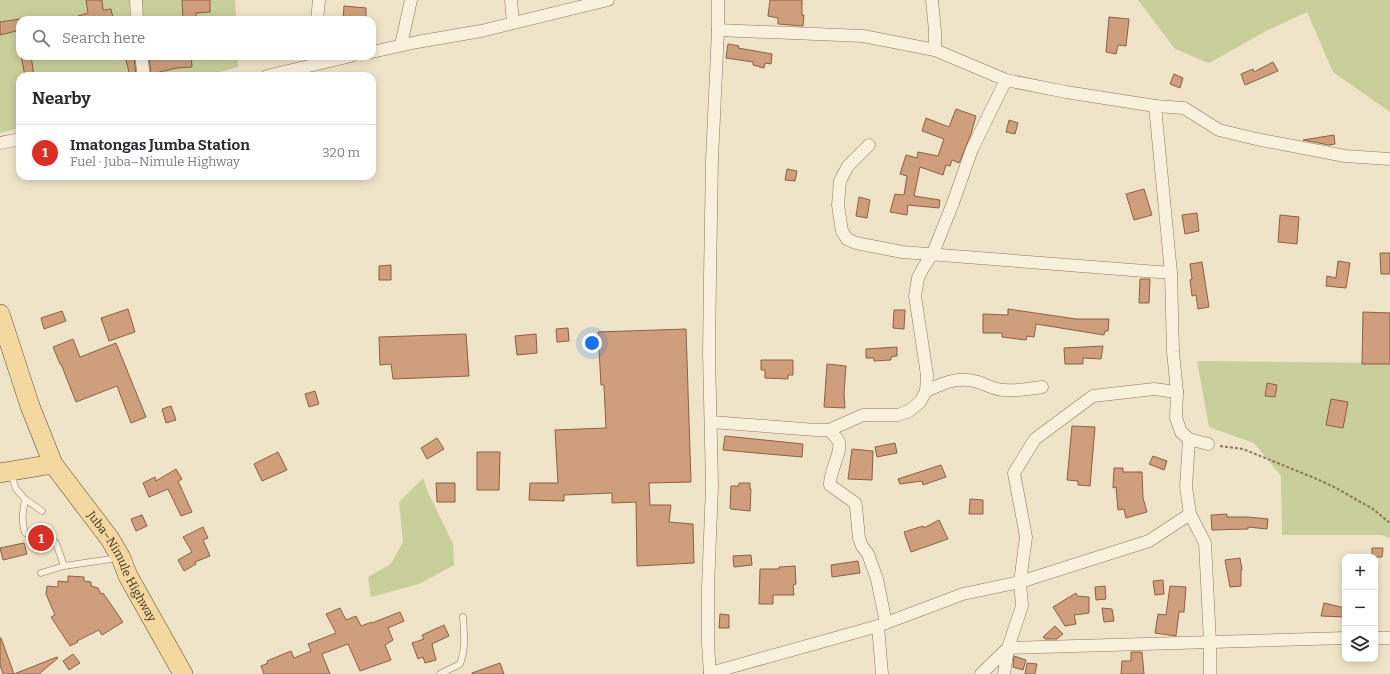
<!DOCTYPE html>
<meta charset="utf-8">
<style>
body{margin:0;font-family:Bitter,serif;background:#f2f2f3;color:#2b2b33}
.controls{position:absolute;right:12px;bottom:12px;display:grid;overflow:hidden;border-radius:8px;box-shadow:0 2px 10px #0003}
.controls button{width:36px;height:36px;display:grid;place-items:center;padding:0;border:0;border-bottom:1px solid #e1e1e2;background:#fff;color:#2b2b33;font:20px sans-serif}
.you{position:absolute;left:592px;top:343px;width:14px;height:14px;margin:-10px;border:3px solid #fff;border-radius:50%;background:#1a73e8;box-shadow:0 0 0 6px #1a73e833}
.badge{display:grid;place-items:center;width:26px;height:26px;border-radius:50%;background:#d93025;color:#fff;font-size:13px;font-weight:700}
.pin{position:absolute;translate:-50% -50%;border:2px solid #fff;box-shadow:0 1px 4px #0006}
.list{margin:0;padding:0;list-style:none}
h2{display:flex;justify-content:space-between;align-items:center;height:52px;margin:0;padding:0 16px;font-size:17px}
h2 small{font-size:13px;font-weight:400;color:#7c7c81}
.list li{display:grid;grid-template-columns:26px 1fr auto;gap:12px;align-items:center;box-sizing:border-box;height:56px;padding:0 16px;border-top:1px solid #e1e1e2}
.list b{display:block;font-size:15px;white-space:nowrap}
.list p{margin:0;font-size:13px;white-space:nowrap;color:#7c7c81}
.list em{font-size:13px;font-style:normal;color:#7c7c81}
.icon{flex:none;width:22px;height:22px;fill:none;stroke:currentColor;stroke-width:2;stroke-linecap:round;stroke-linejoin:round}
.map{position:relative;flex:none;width:1390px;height:674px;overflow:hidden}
.search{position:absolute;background:#fff;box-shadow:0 2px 10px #0003;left:16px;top:16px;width:360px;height:44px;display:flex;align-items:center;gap:10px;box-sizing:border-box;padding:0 14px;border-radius:12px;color:#7c7c81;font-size:15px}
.panel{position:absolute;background:#fff;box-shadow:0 2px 10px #0003;left:16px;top:72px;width:360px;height:108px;border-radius:12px}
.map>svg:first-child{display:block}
.green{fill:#c9cf9b}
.building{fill:#cf9f7d;stroke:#8d5f41}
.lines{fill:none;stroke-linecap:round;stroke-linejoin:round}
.lane-casing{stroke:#8d765c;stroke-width:7}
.street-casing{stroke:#8d765c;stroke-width:13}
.primary-casing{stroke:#5b4430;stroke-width:20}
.path{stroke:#8d765c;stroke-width:2;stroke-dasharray:3 2;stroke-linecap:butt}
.lane{stroke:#faf1dc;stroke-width:6}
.street{stroke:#faf1dc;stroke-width:12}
.primary{stroke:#f3d9a0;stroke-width:19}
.labels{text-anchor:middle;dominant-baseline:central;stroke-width:3;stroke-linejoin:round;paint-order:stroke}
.street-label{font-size:12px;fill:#3d2e20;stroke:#f7eed8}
</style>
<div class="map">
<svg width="1390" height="674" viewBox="0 0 1390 674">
<rect width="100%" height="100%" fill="#f0e4c8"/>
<g class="green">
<path d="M0 0H235L236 20H20V56H238V67L206 76H20V128L0 133Z"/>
<path d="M1138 0H1390V112L1333 72 1307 12 1266 31 1209 63 1175 49Z"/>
<path d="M1197 361 1390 363V538L1382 535H1282L1281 476 1254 443 1209 427Z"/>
<path d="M423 478 427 490 453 544 454 565 419 584 371 597 368 577 391 564 403 542 399 502Z"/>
</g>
<g class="building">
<path d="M86 0H102L103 10 111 9 113 18 110 19 111 20H78V16L88 13Z"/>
<path d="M182 0H210V12L196 13V20H183Z"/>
<path d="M770 0H802V15H804L803 26 778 24V18L768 16Z"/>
<path d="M344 6 366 8V20H343Z"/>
<path d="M1109 17 1129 19 1126 46 1118 45 1116 54 1106 52Z"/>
<path d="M20 19V30L0 35V22Z"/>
<path d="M728 44 739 46 738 48 772 54 771 64 765 63 764 68 753 65V62L726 58Z"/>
<path d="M21 56H31L34 76H25Z"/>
<path d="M125 56H134L136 76H130Z"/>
<path d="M149 56H191L192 67 177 68 151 74Z"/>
<path d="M1273 62 1278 71 1245 85 1241 74 1253 69 1254 72Z"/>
<path d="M1174 74 1183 78 1180 88 1170 84Z"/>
<path d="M956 109 976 116 971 134 960 161 959 163 952 160 950 166 946 165 943 175 920 167 914 196 940 200 939 208 908 205 907 215 890 212 895 194 904 195 907 176 900 174 906 155 917 158 918 152 938 156 944 139 922 131 926 118 949 127Z"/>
<path d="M1009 120 1018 123 1015 134 1006 132Z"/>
<path d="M1334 135 1335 144 1329 145 1303 140Z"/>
<path d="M787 169 797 171 795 181 785 180Z"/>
<path d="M1144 189 1152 215 1134 220 1126 194Z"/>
<path d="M859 197 870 200 867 218 856 216Z"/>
<path d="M1197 213 1199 231 1185 234 1182 215Z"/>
<path d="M1280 215 1299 217 1297 244 1278 242Z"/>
<path d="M1380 253H1390V274H1381Z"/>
<path d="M1338 261 1350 263 1346 288 1326 286 1327 276 1336 278Z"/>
<path d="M1202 262 1209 307 1198 309 1196 295 1192 296 1190 280 1192 279 1190 264Z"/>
<path d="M391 265V280H379V266Z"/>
<path d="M1140 279H1150L1149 303H1139Z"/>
<path d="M128 309 135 332 109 341 101 318Z"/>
<path d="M1008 309 1076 319H1109L1108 331H1105L1104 335 1036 324 1034 337 1027 336 1026 340 1002 337V333H983V314L1008 315Z"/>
<path d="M894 310H905L904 329 893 328Z"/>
<path d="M62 311 66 321 44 329 41 318Z"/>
<path d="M1363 312 1390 313V364H1362Z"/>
<path d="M568 328 569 341 557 342 556 329Z"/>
<path d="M686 329 691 482 649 483 650 505H671L669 522 693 524 694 563 637 566 636 502 612 503V493L564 495V501L529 500 530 483H558L555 430 606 428 604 385H601L598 332Z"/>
<path d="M466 334 469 376 393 379 391 364 380 365 379 337Z"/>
<path d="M536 334 537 353 517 355 515 336Z"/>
<path d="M73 339 80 357 116 343 146 417 131 423 117 386 76 402 61 364H60L53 347Z"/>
<path d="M1103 346 1101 359 1083 358V364H1065L1064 348Z"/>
<path d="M897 347V356L891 357V360L874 361V358H866V349Z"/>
<path d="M761 360H793V375H788V379L765 378V370H761Z"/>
<path d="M827 364 846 366 844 393 845 408 824 407Z"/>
<path d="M1267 383 1277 385 1275 397 1265 396Z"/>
<path d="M315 391 319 404 309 407 305 394Z"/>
<path d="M1331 399 1348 402 1343 428 1326 425Z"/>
<path d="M171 406 176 420 166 423 162 409Z"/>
<path d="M1072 426 1095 427 1090 486 1078 485V481L1067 480Z"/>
<path d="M725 436 803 444 802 457 723 450Z"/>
<path d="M437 438 444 449 427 459 421 448Z"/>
<path d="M895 443 897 453 877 457 875 447Z"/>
<path d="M852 449 873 451 872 480 848 479Z"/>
<path d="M278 452 287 470 262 481 254 464Z"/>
<path d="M477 452H500L499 490H477Z"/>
<path d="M1153 456 1167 461 1164 470 1149 464Z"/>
<path d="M941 465 946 477 923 485 922 481 900 484 898 479Z"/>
<path d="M1114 468H1123V472H1142L1143 498 1147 512 1126 518 1124 509 1118 510 1116 487 1113 488Z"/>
<path d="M176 469 182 479 178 481 192 512 181 516 168 489 149 497 143 483 155 477 156 481Z"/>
<path d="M436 483H455V502H437Z"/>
<path d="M739 483H750V489H751L750 511 731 509 730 508 731 486H739Z"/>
<path d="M970 499 983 500V514H969Z"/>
<path d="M1227 514V517H1248L1268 519 1267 529 1248 527V529L1212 530 1211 515Z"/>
<path d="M142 515 147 526 136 531 131 519Z"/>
<path d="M939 520 948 539 911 552 904 532 923 526 924 528Z"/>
<path d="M203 527 208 538 203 540 210 556 195 562 196 564 184 571 178 560 192 552 183 537Z"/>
<path d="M24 543 27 554 3 560 0 548Z"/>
<path d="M1372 548H1383L1382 557H1372Z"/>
<path d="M751 555 752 565 734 567 733 556Z"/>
<path d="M1240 558 1242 570H1241V586L1230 587 1225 560Z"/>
<path d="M858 561 860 573 832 577 831 565Z"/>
<path d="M795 566 796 584 793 585 794 595H773V604H759L760 569H779V567Z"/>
<path d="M68 576 84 577V581L91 582V586L98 588 101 594 103 593 123 622 102 635 99 630 77 641 78 642 70 646 51 617 55 615 46 594 47 586 58 587V581L68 582Z"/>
<path d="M1163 580 1164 594 1155 595 1153 581Z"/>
<path d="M1105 586 1106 599 1096 600 1095 587Z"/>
<path d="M1170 586 1186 587 1184 612H1179L1176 636 1155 633 1158 614 1166 615Z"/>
<path d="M1076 593 1077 596 1089 597V613L1074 615 1076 624 1065 626 1053 607Z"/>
<path d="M1324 603 1345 608V617L1321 616Z"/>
<path d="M340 608 346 620 356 616 361 626 372 622V623L400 612 404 621 388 628 393 640 385 645 391 660 360 671 348 644 322 654 330 674H264L261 666 268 663 267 661 291 651 294 658 311 651 308 644 336 633 326 614Z"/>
<path d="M1102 608 1112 609 1114 621 1104 622Z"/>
<path d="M720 614 729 615V628H719Z"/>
<path d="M444 625 449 636 432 644 436 660 425 663 423 657 418 659 412 643 424 639 422 635Z"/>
<path d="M1055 626 1063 634 1057 639H1045L1043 637Z"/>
<path d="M0 638H1L14 674H3L0 665Z"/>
<path d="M1131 652H1142L1144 674H1121L1122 661H1131Z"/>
<path d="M73 654 80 663 69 670 63 661Z"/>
<path d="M1014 656 1026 660 1023 670 1013 667Z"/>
<path d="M57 657 58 658 39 674H14Z"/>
<path d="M500 663 504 674H472V673Z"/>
<path d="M1027 663 1037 664 1035 674H1025Z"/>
</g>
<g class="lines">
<defs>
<g id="lane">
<path d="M11 474 16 489 25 499 42 511"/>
<path d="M25 533C21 521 23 511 25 499"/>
<path d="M56 543 64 566 118 558"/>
<path d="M41 573 64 566"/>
<path d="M440 674 460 664C466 648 464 633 463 617"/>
</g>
<g id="street">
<path d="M136 0 137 20"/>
<path d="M511 0 513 23"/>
<path d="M932 0 935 31V50"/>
<path d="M317 20 319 0"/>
<path d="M718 30 863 36 935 50 1006 80 1066 92 1155 106 1184 108 1219 130 1256 139 1345 156 1390 159"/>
<path d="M401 45 411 0"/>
<path d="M372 52 417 42 481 31 608 0"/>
<path d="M141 56 144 76"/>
<path d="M267 76 351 56"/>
<path d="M0 143 20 139"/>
<path d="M869 145 848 166 840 181 838 205 842 231 847 239 856 243 902 252 1171 273 1155 106"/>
<path d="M1171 273 1173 352 1177 392 1176 418 1181 432 1189 439 1208 444"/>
<path d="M926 391C944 383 957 376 978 382 987 385 995 390 1005 390 1017 391 1030 389 1042 387"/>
<path d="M1177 392 1154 389 1093 396 1035 439 1014 473 1026 537 1020 582 1022 606 1008 648 1345 638"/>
<path d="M711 422 816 430H829L863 415H898L909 411 920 402 926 391 927 375 915 296 918 278 923 268 933 253 953 203 972 149 1006 80"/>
<path d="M829 430C832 433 837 438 839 442 842 452 829 472 830 485L855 503 856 507 859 538 862 546 868 554 877 579 886 623"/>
<path d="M1189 439 1186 487 1190 514 1205 543 1210 642V674"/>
<path d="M878 626 882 674"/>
<path d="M1375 638H1390"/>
<path d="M710 673 878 626 963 594 1020 582 1149 541 1190 514"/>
<path d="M710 674 708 644V588L712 486 709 354 710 276 712 160 718 30V0"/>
<path d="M981 674 1008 648 1004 674"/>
</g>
<g id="primary">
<path id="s1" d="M0 314 30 406 53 464 110 539 121 558 128 576 183 674"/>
<path d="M0 473 53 464"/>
</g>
</defs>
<use href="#lane" class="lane-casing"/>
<use href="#street" class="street-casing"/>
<use href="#primary" class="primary-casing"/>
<path class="path" d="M1220 446 1243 449 1317 479 1336 488 1373 509 1390 523"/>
<use href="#lane" class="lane"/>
<use href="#street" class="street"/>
<use href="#primary" class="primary"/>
</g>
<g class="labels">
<g class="street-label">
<text stroke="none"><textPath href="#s1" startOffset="283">Juba–Nimule Highway</textPath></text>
</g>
</g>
</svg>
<div class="controls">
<button>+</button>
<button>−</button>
<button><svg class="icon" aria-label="layers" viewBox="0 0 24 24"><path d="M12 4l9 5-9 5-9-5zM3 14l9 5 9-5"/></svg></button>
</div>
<div class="you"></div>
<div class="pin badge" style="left:41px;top:538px">1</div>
<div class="search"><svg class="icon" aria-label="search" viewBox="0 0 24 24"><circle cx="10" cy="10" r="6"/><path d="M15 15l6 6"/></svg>Search here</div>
<section class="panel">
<h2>Nearby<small></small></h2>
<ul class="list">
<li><span class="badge">1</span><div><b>Imatongas Jumba Station</b><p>Fuel · Juba–Nimule Highway</p></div><em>320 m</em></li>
</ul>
</section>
</div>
